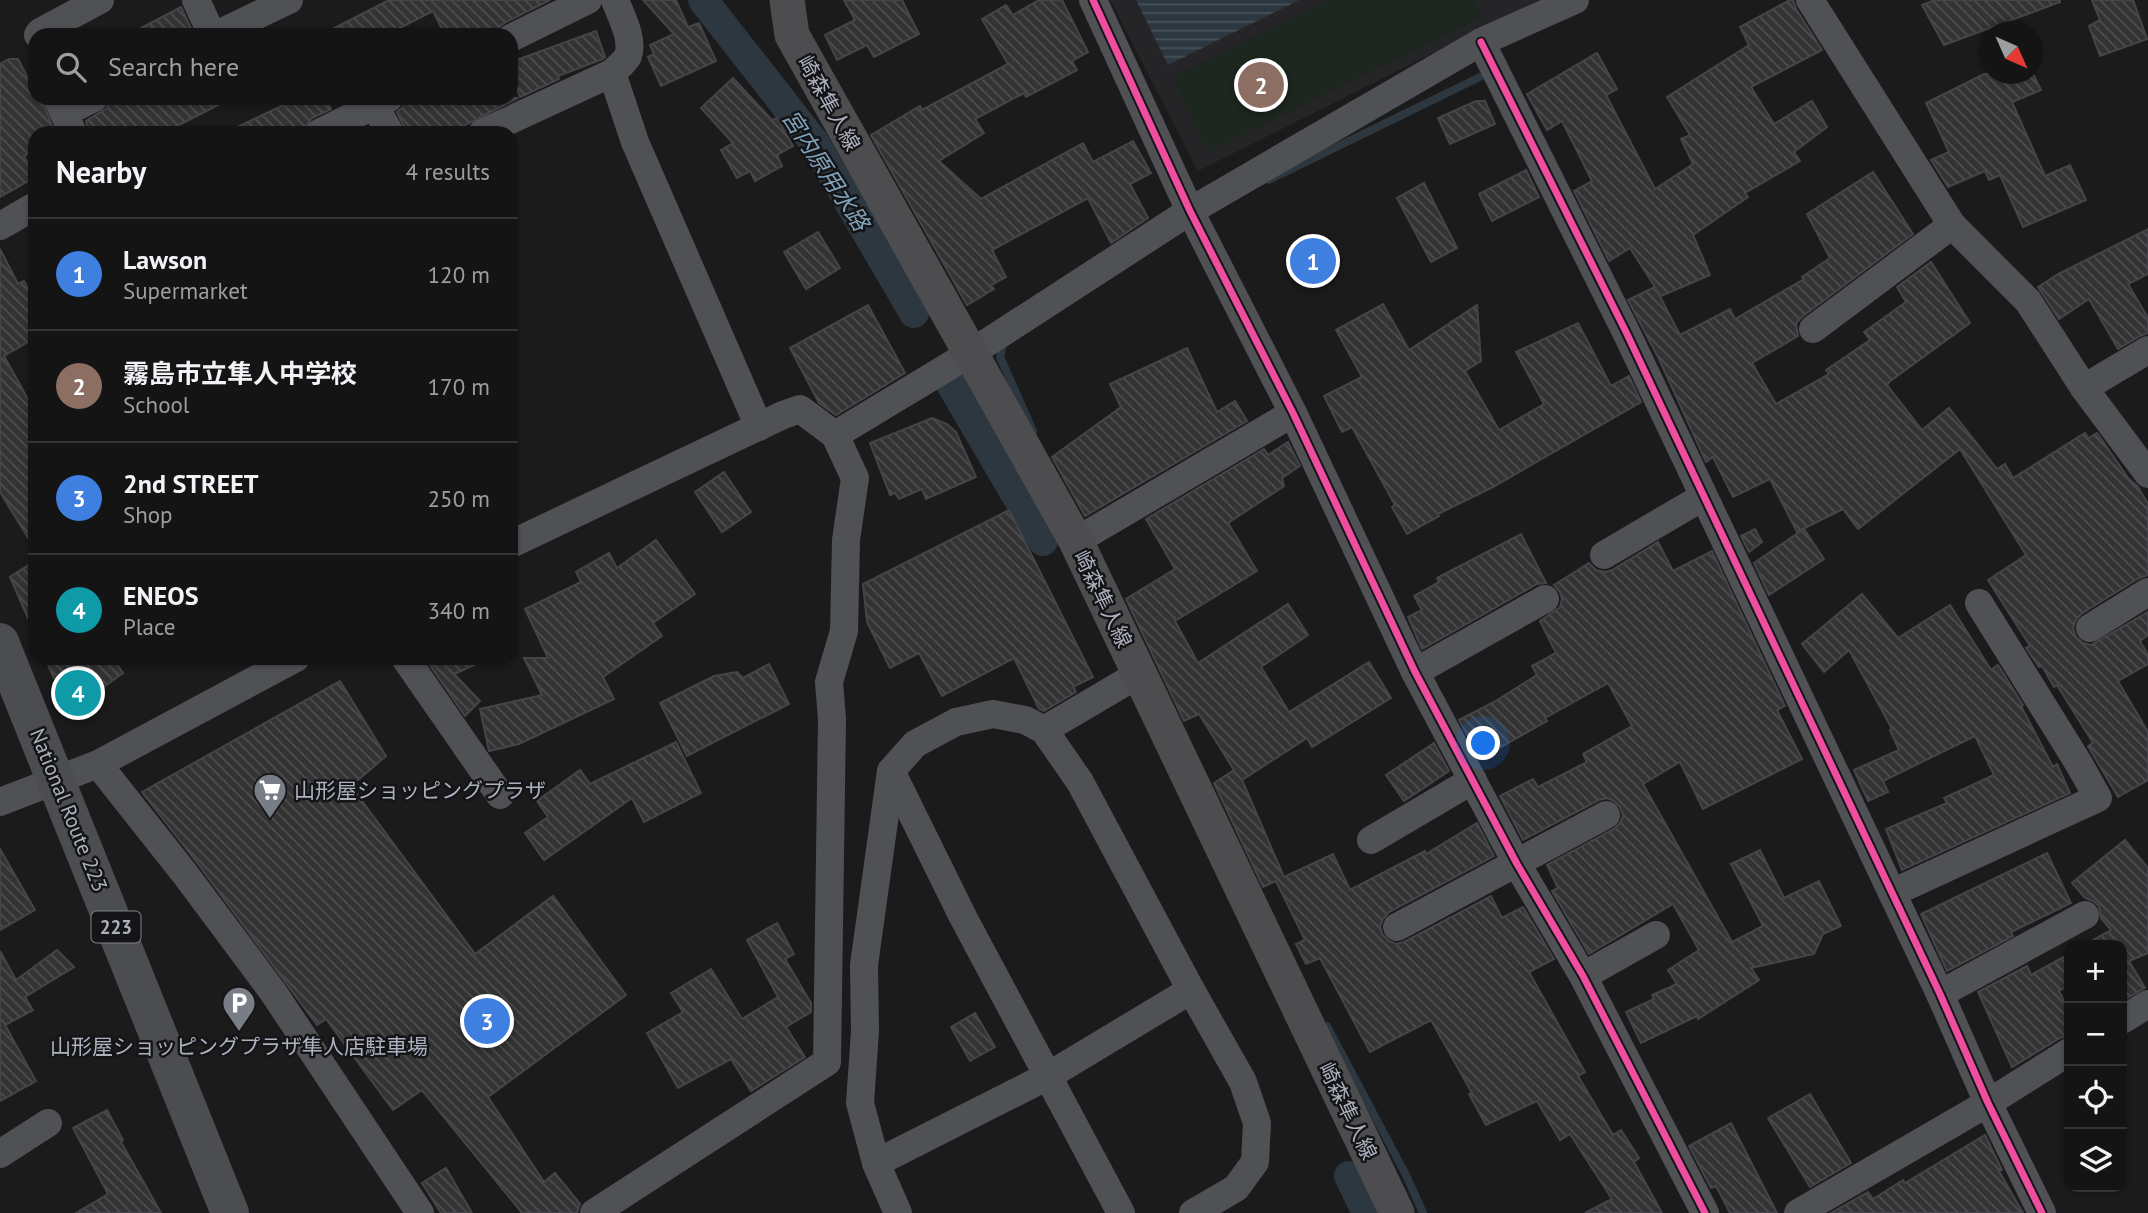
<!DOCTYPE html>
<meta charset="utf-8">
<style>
body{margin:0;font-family:"PT Sans","Noto Sans JP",sans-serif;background:#212122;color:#f1f3f6}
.controls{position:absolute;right:21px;bottom:21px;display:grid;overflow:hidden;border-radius:14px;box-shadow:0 2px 5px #0004}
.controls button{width:63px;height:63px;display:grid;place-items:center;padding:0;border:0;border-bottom:2px solid #333334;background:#141415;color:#f1f3f6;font:35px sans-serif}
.compass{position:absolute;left:1980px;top:21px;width:63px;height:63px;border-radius:50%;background:#141415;box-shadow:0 2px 5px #0004;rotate:135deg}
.you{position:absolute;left:1484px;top:744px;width:24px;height:24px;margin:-18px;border:5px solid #fff;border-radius:50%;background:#1a73e8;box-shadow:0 0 0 10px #1a73e833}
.badge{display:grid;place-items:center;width:46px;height:46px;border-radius:50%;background:#797d85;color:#fff;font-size:23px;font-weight:700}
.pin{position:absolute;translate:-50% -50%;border:4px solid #fff;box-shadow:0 2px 7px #0006}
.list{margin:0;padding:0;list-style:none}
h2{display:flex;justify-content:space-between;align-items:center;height:91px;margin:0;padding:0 28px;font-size:30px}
h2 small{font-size:23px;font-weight:400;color:#9d9ea0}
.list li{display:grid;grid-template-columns:46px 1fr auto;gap:21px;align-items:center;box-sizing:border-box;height:112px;padding:0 28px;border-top:2px solid #333334}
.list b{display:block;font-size:26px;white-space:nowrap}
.list p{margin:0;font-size:23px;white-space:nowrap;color:#9d9ea0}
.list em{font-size:23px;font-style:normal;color:#9d9ea0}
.icon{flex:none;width:38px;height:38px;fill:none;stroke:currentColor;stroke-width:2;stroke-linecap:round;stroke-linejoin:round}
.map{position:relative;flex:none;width:2148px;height:1213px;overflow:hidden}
.search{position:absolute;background:#141415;box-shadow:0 2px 5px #0004;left:28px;top:28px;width:490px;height:77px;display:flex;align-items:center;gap:18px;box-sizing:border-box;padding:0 24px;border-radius:21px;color:#9d9ea0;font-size:26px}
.panel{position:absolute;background:#141415;box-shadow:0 2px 5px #0004;left:28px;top:126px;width:490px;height:539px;border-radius:21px}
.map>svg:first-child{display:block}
.built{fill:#252528}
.garden{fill:#1e271f}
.water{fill:url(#water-rules)}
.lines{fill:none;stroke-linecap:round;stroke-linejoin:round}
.stream{stroke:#2c373f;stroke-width:8}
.canal{stroke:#2c373f;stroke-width:30}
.building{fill:url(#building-back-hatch);stroke:#444548;stroke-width:2}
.minor{stroke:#4f5155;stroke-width:28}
.major{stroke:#4d4d50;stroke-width:35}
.highway{stroke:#4c4d51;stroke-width:38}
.cycleway-casing{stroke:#151518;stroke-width:11}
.cycleway{stroke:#ef4d9e;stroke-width:7}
.labels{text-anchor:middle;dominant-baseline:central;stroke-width:5;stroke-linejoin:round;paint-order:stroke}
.shield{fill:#151518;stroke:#7f838c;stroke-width:2}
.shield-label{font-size:19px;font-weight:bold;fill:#acb2bd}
.street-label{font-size:21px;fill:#acb2bd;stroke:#151518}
.poi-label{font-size:21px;fill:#acb2bd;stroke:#151518;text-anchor:start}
.water-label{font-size:23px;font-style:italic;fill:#80a2ba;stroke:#151518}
</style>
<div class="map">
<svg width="2148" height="1213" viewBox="0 0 2148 1213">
<defs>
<pattern id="water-rules" width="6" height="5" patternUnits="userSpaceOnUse" patternTransform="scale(1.75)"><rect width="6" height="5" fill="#2c373f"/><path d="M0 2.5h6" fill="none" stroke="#485259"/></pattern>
<pattern id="building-back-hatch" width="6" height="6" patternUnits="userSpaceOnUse" patternTransform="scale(1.75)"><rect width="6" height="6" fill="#333334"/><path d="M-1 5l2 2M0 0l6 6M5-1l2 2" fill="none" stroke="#4e4e4f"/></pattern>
</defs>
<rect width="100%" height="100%" fill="#1b1b1c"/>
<path class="built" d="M1110 0H1539L1198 171Z"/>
<path class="garden" d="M1328 0H1474L1482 17 1208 152 1172 77Z"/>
<path class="water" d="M1136 0H1299L1168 65Z"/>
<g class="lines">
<g class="stream">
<path d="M1269 180 1480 77"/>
<path d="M1007 341 1003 344 1000 357 1033 431"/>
<path d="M1327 1026 1405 1173 1423 1213"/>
</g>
<g class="canal">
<path d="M703 0 814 142 914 313"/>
<path d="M948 379 1043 541"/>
<path d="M1349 1176 1367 1213"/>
</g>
</g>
<g class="building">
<path d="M389 0H550L504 23 498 28 495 35H445L433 11 386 35H321Z"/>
<path d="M643 0H676L688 27 699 23 716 61 661 86 648 57 654 54 650 45 674 34Z"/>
<path d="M844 0H902L919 34 874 57 867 45 837 60 825 35 855 20Z"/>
<path d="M1039 0H1062L1088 52 1072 61 1077 70 1026 97 1024 93 975 119 984 133 939 161 981 199 1083 143 1093 162 1133 141 1151 173 1130 184 1148 218 1111 243 1088 198 992 250 1006 277 991 285 994 289 967 305 871 135 920 106 922 110 1008 64 982 19 1006 5 1013 15Z"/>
<path d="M1790 0H1793L1796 9 1822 50 1751 87 1774 124 1812 101 1827 127 1794 152 1800 161 1745 193 1748 197 1693 235 1710 275 1661 296 1656 289 1680 335 1730 309 1735 319 1804 279 1802 277 1830 258 1807 214 1873 172 1913 234 1803 316 1796 323 1798 336 1752 363 1776 404 1829 374 1826 370 1870 340 1864 332 1906 302 1897 287 1931 262 1970 323 1889 382 1887 385 1922 430 1949 408 1997 469 2005 464 2013 478 2085 433 2088 438 2097 433 2129 479 2138 487 2148 504V575L2139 578 2081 614 2076 620 2073 628 2076 637 2083 643 2091 645 2148 612V635L2140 641 2148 655V664L2118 681 2148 732V780L2118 797 2088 746 2093 743 2057 685 2054 687 2042 666 2039 667 2026 648 2030 646 1988 580 2026 555 1960 449 1858 529 1843 509 1797 532 1770 479 1733 497 1713 457 1706 462 1659 359 1628 300 1655 287 1630 248 1609 261 1574 191 1592 181 1562 121 1547 130 1527 94 1597 53 1617 89 1606 95 1655 189 1693 164 1681 139 1690 135 1667 97 1749 45 1740 27Z"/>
<path d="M1935 0H2060V2L1944 45 1922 5Z"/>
<path d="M2092 0H2133L2147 39 2100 56 2089 26 2100 20Z"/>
<path d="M181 7 194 35H128Z"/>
<path d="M596 31 605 57 603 59 558 76 559 79 520 97 511 70V62Z"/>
<path d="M9 59H18L35 92V98H41L55 133H35V150L24 156 35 177 0 197V64Z"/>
<path d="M1984 74H2033L2041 90 2012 102 2045 176 2070 165 2086 200 2023 227 2000 175 1989 180 1985 171 1948 187 1931 160 1949 152 1926 103Z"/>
<path d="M733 78 772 120 777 118 793 146 777 155 782 166 755 181 750 171 737 178 721 150 733 143 701 108Z"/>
<path d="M110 98H232L163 133H89L86 121 107 108Z"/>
<path d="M298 98H325L331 109 312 118 304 128 293 133H225Z"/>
<path d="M405 98H518L459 128 461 133H407L397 112 403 107Z"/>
<path d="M1476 101H1485L1495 124 1450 144 1438 118Z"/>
<path d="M1526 170 1539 197 1492 221 1479 194Z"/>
<path d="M1424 183 1457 248 1431 262 1397 198Z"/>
<path d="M2148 229V274L2128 284 2148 318V333L2140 336 2118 349 2089 299 2059 319 2038 287 2058 274Z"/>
<path d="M818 232 840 268 806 289 784 252Z"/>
<path d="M0 249 18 284 24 281 35 301V338L4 356 35 412V549L0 492Z"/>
<path d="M1383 304 1409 350 1477 305 1481 361 1465 371 1499 430 1544 404 1516 352 1578 323 1611 386 1629 376 1641 402 1493 487 1438 514 1439 516 1407 534 1392 507 1395 505 1352 427 1342 432 1324 396 1362 377 1336 330Z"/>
<path d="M868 305 905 373 836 415 819 403 790 348Z"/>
<path d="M1187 348 1217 412 1235 401 1247 421 1085 516 1052 457 1121 407 1110 384Z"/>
<path d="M932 418 947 424 956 432 976 477 926 499 922 489 899 499 895 493 890 495 870 443Z"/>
<path d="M1288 442 1300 466 1282 478 1284 486 1228 523 1257 571 1175 621 1198 663 1288 604 1308 635 1261 667 1289 712 1369 662 1391 698 1312 747 1307 738 1242 780 1284 877 1333 854 1350 890 1425 851 1426 854 1477 823 1494 856 1389 912 1383 919 1380 926 1382 934 1389 941 1396 944 1404 942 1491 896 1502 918 1523 907 1554 959 1529 972 1585 1072 1578 1076 1613 1135 1621 1130 1639 1158 1634 1162 1662 1213H1585L1612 1199 1570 1134 1560 1140 1537 1101 1486 1125 1469 1094 1472 1093 1431 1020 1370 1052 1320 958 1306 964 1296 944 1305 940 1276 881 1263 887 1214 783 1234 770 1199 714 1184 721 1126 599 1175 569 1146 519 1264 449 1268 455Z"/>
<path d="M724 472 751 512 722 532 695 492Z"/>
<path d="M1009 510 1093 677 1073 687 1076 692 1044 711 1039 709 1014 658 942 696 919 653 890 668 867 622 863 584Z"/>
<path d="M1755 529 1762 542 1749 552 1741 536Z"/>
<path d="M1804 529 1824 559 1769 595 1754 563Z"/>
<path d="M1521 534 1546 583 1537 584 1422 649 1408 617 1422 610 1414 596 1439 582 1437 578Z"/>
<path d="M656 540 695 594 653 623 662 636 603 677 614 699 519 744 489 751 480 709 542 695 524 658H548L525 609 581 582 576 572 609 553 617 568Z"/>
<path d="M1658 542 1673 571 1712 551 1785 706 1777 710 1802 759 1703 809 1680 762 1643 784 1732 942 1763 926 1731 864 1760 850 1784 898 1819 881 1841 926 1823 934 1814 954 1751 968 1759 980 1698 1019 1697 1016 1641 1043 1626 1012 1654 999 1652 995 1677 984 1668 970 1699 950 1673 904 1589 954 1552 891 1558 888 1547 865 1614 829 1620 823 1623 816 1620 807 1614 801 1607 798 1599 800 1523 840 1500 796 1533 779 1538 787 1587 762 1583 754 1632 726 1608 683 1545 718 1547 721 1480 759 1459 720 1494 702 1537 675 1532 666 1556 653 1540 621 1560 607 1562 599 1560 592 1554 585 1589 563 1596 570 1605 572 1612 570Z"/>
<path d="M35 561V634L10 577Z"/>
<path d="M1862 594 1898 638 1950 605 1991 670 1998 665 2023 705 2021 706 2053 767 2057 764 2070 793 1902 870 1886 829 1947 803 1944 798 1994 775 1975 736 1883 781 1888 792 1868 801 1854 770 1899 750 1890 730 1892 729 1849 650 1824 672 1802 644Z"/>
<path d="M45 658H113L123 673 69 712Z"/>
<path d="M425 658H490L454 674 480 701 465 716Z"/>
<path d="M769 664 789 704 687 756 660 703 714 676 737 672 743 678Z"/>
<path d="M340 681 386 756 351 786 475 954 553 896 626 995 488 1097 544 1182 555 1173 580 1204 577 1213H522L422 1090 393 1110 326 1019 317 1025 198 864 142 792Z"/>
<path d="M676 742 701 793 644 822 632 798 544 860 525 833 548 817 537 801 580 770 590 784Z"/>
<path d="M1434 743 1449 771 1404 801 1386 775Z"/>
<path d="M2125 840 2148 868V953L2129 961 2145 988 2122 1001V945H2084L2111 930 2101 918 2099 906 2093 901 2085 898 2072 883Z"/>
<path d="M0 849 35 910 0 930Z"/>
<path d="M2047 853 2071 903 2011 932 2013 936 1947 971 1921 914Z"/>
<path d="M777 923 794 954 785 959 811 1003V1012L786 1027 805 1057 751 1091 731 1059 678 1088 647 1033 683 1012 671 993 711 969 742 1019 778 997 747 940Z"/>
<path d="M57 950 74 967 25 997 33 1010 5 1025 36 1081 0 1101V951L16 980Z"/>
<path d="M2069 954V985L2059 991 2069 1011V1035L2060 1038 2012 1067 1978 992 2027 966 2031 975Z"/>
<path d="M975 1013 995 1047 970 1061 951 1027Z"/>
<path d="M1810 1094 1851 1163 1810 1187 1768 1118Z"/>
<path d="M107 1110 123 1140 121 1142 161 1213H76L108 1194 73 1128Z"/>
<path d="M1731 1123 1777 1213H1730L1716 1186 1711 1188 1689 1146Z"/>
<path d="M1985 1135 2002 1170 1999 1171 2023 1213H1831L1868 1192 1873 1199 1903 1180 1905 1183Z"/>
<path d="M446 1168 472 1213H441L422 1183Z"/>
</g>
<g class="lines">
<g class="minor">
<path d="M196 0 212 35"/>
<path d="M615 0C621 16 634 39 628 56 625 62 617 68 612 73L635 142 759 427"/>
<path d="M1093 0 1190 211 1293 413 1415 672 1517 864 1583 976 1705 1213"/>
<path d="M1810 0 1952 225 2028 301 2084 388 2148 474"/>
<path d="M38 35 40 32 100 0"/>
<path d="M216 35 289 0"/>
<path d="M511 38 588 0"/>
<path d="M1481 42 1626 332 1940 994 1988 1103 2042 1213"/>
<path d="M57 98 73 133"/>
<path d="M374 105 390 133"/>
<path d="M64 113 94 98"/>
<path d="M319 133 389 98"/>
<path d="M482 133 612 73"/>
<path d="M0 226 35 206"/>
<path d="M1813 329 1952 225"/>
<path d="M2084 388 2148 350"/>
<path d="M1076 541 1293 413"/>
<path d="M511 544 783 415 800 409 835 435 971 353 1190 211 1481 42 1575 0"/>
<path d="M1604 555 1703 497"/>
<path d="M2090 628 2148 592"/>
<path d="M405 658 500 795"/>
<path d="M1415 672 1545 599"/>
<path d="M1044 730 1139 674"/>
<path d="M98 764 185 874 273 992 420 1213"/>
<path d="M891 771 963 917 1121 1213"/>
<path d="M0 802 98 764 296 658"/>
<path d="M1371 840 1473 780"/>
<path d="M1892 893 2098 798 2079 764 1979 603"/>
<path d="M1397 927 1606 815"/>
<path d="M1583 976 1656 935"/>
<path d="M1940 994 2085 915"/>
<path d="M2122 1020 2148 1004"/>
<path d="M0 1154 48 1123"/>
<path d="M876 1163 1048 1076 1191 990"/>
<path d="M594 1213 827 1062 832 719 829 682 844 631 846 540 855 478 835 435"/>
<path d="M898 1213 876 1163 860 1103 865 1031 864 965 891 771 915 744 956 722 993 714 1025 720 1044 730 1080 782 1191 990 1243 1082 1257 1123 1255 1162 1236 1188 1193 1213"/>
<path d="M1798 1213 1988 1103 2069 1052"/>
</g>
<path class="major" d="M787 0 792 35 1076 541 1397 1213"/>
<path class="highway" d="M0 642 230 1213"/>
<defs>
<g id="cycleway">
<path d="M1093 0 1190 211 1293 413 1415 672 1517 864 1583 976 1705 1213"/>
<path d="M1481 42 1626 332 1940 994 1988 1103 2042 1213"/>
</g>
</defs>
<use href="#cycleway" class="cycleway-casing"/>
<use href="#cycleway" class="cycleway"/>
</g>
<defs>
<symbol id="supermarket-pin" viewBox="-11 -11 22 30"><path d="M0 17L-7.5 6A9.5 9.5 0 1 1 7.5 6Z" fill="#797d85" stroke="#151518"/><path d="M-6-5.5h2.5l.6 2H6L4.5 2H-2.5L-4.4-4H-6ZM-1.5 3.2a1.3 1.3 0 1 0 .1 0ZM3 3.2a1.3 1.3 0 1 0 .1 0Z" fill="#fff"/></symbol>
<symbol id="parking-pin" viewBox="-11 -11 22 30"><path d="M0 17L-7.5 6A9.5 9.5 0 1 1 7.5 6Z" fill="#797d85" stroke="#151518"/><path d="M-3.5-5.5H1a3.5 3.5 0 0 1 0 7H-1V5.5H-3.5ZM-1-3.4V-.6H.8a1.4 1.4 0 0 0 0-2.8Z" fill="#fff"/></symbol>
</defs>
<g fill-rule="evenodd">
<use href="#supermarket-pin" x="251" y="771" width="38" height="52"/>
<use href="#parking-pin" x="220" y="984" width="38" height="52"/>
</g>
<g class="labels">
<rect class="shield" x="91.5" y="911.5" width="49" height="31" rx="5"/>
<g class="shield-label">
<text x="116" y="927">223</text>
</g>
<g class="street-label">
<text transform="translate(829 103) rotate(61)">崎森隼人線</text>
<text transform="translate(1103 599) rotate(64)">崎森隼人線</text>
<text transform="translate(69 810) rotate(68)">National Route 223</text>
<text transform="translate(1348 1111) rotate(64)">崎森隼人線</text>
</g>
<g class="poi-label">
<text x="294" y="790">山形屋ショッピングプラザ</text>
<text x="239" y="1046" text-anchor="middle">山形屋ショッピングプラザ隼人店駐車場</text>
</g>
<g class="water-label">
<text transform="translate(826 170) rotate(57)">宮内原用水路</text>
</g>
</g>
</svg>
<div class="controls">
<button>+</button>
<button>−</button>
<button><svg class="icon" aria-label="locate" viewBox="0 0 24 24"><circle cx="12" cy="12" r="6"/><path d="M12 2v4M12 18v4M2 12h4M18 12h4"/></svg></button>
<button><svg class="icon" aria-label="layers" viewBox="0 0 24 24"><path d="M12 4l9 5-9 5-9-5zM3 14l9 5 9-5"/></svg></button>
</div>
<svg class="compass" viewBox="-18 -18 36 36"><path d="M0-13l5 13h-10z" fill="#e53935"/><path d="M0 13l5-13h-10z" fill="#9d9ea0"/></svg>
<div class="you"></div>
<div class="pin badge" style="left:1313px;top:261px;background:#3f7fe0">1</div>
<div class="pin badge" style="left:1261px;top:85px;background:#8d6e63">2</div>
<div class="pin badge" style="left:487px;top:1021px;background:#3f7fe0">3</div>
<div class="pin badge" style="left:78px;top:693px;background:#0f9aa8">4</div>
<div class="search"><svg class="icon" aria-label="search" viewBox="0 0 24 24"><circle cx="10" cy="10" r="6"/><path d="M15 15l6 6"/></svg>Search here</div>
<section class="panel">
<h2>Nearby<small>4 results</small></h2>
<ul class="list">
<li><span class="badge" style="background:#3f7fe0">1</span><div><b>Lawson</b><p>Supermarket</p></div><em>120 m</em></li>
<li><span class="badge" style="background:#8d6e63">2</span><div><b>霧島市立隼人中学校</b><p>School</p></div><em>170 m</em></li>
<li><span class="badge" style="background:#3f7fe0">3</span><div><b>2nd STREET</b><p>Shop</p></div><em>250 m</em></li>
<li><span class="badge" style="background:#0f9aa8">4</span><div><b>ENEOS</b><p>Place</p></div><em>340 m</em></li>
</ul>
</section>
</div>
